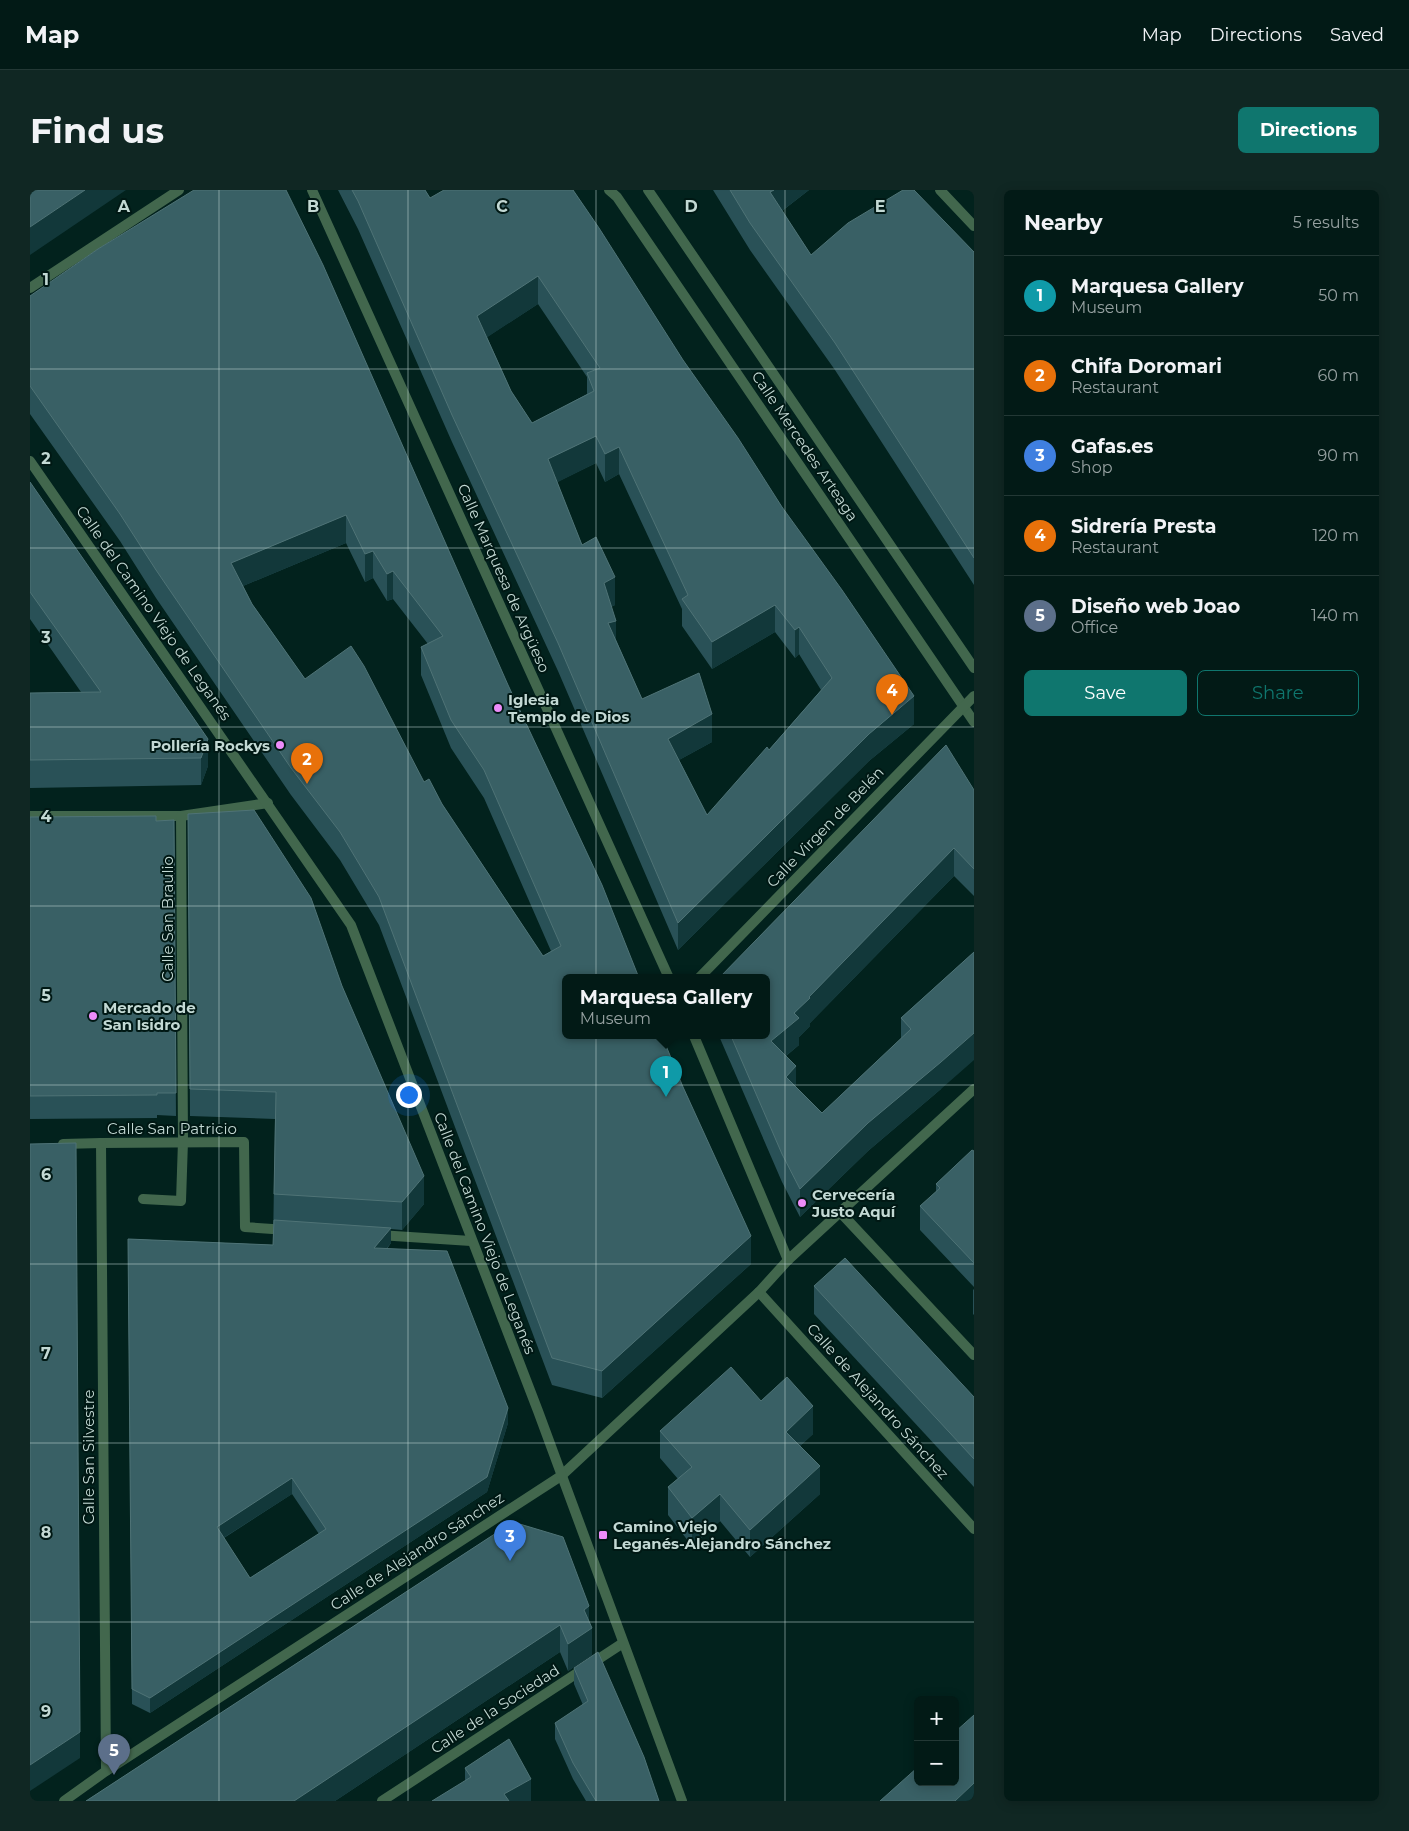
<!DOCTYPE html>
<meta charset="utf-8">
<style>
body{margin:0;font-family:Montserrat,sans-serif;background:#102723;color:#f1f3f6}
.controls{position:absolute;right:15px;bottom:15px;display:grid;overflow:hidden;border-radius:8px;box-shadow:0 2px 12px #0003}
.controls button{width:45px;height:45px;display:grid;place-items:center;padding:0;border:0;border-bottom:1px solid #233835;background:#021a16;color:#f1f3f6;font:25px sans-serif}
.you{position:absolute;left:378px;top:904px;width:18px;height:18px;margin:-12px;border:4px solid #fff;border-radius:50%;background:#1a73e8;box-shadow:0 0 0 8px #1a73e833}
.badge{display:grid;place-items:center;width:32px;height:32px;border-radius:50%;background:#0f766e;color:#fff;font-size:16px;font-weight:700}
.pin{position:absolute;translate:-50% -41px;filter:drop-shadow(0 1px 2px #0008)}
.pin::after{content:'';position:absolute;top:26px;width:18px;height:15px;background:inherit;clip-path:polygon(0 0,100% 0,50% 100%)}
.popup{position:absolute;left:532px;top:784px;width:208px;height:65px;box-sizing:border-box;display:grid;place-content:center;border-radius:8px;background:#021a16;filter:drop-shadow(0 1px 4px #0005);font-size:16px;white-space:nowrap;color:#96a1a1}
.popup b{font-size:19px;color:#f1f3f6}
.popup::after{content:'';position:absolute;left:50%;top:100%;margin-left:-10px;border:10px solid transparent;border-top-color:#021a16}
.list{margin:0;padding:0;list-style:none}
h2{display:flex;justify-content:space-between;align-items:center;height:65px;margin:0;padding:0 20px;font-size:21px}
h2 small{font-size:16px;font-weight:400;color:#96a1a1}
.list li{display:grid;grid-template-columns:32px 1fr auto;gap:15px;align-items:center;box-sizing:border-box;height:80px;padding:0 20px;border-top:1px solid #233835}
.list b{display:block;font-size:19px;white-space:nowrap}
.list p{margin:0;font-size:16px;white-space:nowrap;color:#96a1a1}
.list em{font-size:16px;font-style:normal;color:#96a1a1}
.actions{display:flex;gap:10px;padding:15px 20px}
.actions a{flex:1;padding:11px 0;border:1px solid #0f766e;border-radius:8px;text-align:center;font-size:18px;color:#0f766e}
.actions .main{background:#0f766e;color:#fff}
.map{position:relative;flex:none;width:944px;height:1611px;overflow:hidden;border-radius:8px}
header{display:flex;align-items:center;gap:30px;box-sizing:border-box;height:70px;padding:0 25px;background:#021a16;border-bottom:1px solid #233835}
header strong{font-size:24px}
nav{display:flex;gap:28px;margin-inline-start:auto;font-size:18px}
.intro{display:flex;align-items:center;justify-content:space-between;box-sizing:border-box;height:120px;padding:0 30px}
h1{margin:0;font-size:35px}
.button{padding:12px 22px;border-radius:8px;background:#0f766e;color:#fff;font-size:18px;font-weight:700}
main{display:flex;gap:30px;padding:0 30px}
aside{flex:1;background:#021a16;border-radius:8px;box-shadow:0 2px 12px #0003}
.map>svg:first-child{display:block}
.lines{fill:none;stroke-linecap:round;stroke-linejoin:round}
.service{stroke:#42674d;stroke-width:10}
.minor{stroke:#42674d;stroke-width:10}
.tertiary{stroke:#42674d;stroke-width:10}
.wall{fill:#295157;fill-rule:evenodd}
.shaded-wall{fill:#12383a}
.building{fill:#396065;stroke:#4f7376;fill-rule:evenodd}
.grid{fill:none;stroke:#c3d9d4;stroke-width:1;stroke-opacity:0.55}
.poi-dot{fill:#ed8cf9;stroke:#001814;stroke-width:2}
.labels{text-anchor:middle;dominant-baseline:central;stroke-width:4;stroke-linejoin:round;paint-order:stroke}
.street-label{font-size:15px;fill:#c3d9d4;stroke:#001814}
.poi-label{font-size:15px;font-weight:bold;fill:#c3d9d4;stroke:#001814;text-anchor:start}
.grid-label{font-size:16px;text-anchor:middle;font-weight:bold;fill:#c3d9d4;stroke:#001814;stroke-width:4;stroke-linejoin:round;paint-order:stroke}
</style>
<header>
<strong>Map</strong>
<nav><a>Map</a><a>Directions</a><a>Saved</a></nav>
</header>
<div class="intro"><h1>Find us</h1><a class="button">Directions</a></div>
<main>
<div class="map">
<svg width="944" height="1611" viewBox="0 0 944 1611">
<rect width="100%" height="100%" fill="#02221d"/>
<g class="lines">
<path class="service" d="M113 1009 151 1011 153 951"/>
<g class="minor">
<path d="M282 0 639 788"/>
<path d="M579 0 587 7 944 532"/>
<path d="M618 0 944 478"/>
<path d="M910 0 944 36"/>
<path d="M0 98 149 0"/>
<path d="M0 626H151L238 613"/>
<path d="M151 626 153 951"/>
<path d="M669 788 944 506"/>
<path d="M664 846 758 1070"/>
<path d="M810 1022 944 1165"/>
<path d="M349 1045 441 1051"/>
<path d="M729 1102 944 1339"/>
<path d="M76 1581 71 953 214 952 215 1037 257 1040"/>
<path d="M34 1611 76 1581 531 1286 729 1102 758 1070 944 899"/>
<path d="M352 1611 593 1453"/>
</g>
<g class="tertiary">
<path d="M0 271 321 735 508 1221 652 1611"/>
<path d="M33 954 71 953"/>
</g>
</g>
<g class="wall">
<path d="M256 0 721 1074 572 1208 522 1195 349 735 310 670 261 605 126 408 90 351 0 224V106ZM316 353 335 392 343 388 357 411 363 409 398 454 391 457V485L421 558 454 608 521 761 513 766 412 614 394 592 275 489 222 414 213 396Z"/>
<path d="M308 0H395L400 8 543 0 884 534 839 571 648 760 528 481 422 252 328 39ZM508 114 557 187V204L502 233 481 201 457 147ZM566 273 575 292 589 284 652 419V436L682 479 745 442 765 468 769 464 791 500 739 560 677 625 649 570 682 552 612 509 586 450 581 417 585 415 552 355 527 292Z"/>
<path d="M683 0H779L752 21 781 65 944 62V395L805 180 720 60Z"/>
<path d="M0 292 178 576 171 595 0 598V503L51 502 0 429Z"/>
<path d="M944 600V706L924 686 780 833V836L769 847V855L756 866 766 897 792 923 871 849V828L944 762 911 899 838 961 770 1027 752 992 689 846H736Z"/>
<path d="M158 624 312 796 394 1014 372 1040 361 1039V1053L357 1059 478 1233 457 1302 120 1523 102 1514 98 1049 243 1055 245 929 160 926ZM262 1304 289 1344 220 1388 194 1348Z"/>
<path d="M0 627 126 631 144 630 146 926 127 925V928L0 929Z"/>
<path d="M944 961V1097L890 1040V1016L906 1002V994Z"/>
<path d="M784 1096 944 1207V1297L784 1124Z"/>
<path d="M944 1099V1125L943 1124V1100Z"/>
<path d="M731 1211 783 1244 770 1256 790 1304 720 1367 690 1331 662 1356 638 1325V1297L648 1289 630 1268V1241Z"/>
<path d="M483 1332 559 1432 562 1465 538 1481 530 1462 305 1611H56Z"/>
<path d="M544 1478 629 1611H556L543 1589 525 1549V1533L553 1515 544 1494Z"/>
<path d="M435 1578 501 1611 435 1590Z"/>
</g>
<g class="shaded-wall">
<path d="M55 0H96L0 65V37Z"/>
<path d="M744 0H779L740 30V2Z"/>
<path d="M508 86V114L447 154V126Z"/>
<path d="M566 246V273L518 297V269Z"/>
<path d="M589 257V284L575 292V264Z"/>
<path d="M316 325V353L201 401V373Z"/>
<path d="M343 361V388L335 392V364Z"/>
<path d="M363 381V409L357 411V384Z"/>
<path d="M585 387V415L574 420V393Z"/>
<path d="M745 415V442L682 479V452Z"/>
<path d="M586 431V459L578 433Z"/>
<path d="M769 437V464L765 468V440Z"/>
<path d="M884 506V534L839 571 648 760V733L839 544Z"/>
<path d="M682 524V552L638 576V549Z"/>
<path d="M178 549V576L171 595V568Z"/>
<path d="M924 658V686L780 833V836L769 847V855L741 878V851L779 807Z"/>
<path d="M944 843V870L911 899 838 961 770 1027V999L838 933Z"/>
<path d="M766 876V904L756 887Z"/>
<path d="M394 986V1014L372 1040V1012Z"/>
<path d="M361 1038V1053L344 1073V1058Z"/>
<path d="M721 1046V1074L572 1208V1181Z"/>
<path d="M783 1216V1244L756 1269V1242Z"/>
<path d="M478 1218V1233L457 1302 120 1523V1508Z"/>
<path d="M790 1276V1304L720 1367V1340Z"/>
<path d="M262 1288V1304L187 1352V1337Z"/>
<path d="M690 1304V1331L662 1356V1328Z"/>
<path d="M559 1416V1440L562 1438V1465L538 1481V1454L554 1420Z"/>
<path d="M530 1435V1462L305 1611H264Z"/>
<path d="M50 1542V1568L0 1601V1575Z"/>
<path d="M501 1589V1611H474V1604Z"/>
<path d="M944 1593V1611H925Z"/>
</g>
<g class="building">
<path d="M0 0H55L0 37Z"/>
<path d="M164 0H256L293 75 478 495 572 695 609 788H536V846H632L653 897 721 1046 572 1181 522 1168 349 707 310 642 261 578 126 380 90 324 0 196V106L68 59ZM316 325 335 364 343 361 357 384 363 381 413 446 391 457 421 530 454 580 531 756 513 766 412 614 399 589 394 592 334 476 321 456 275 489 222 414 201 373Z"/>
<path d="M322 0H395L400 8 414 0H543L569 38 653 170 708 248 752 317 812 400 884 506 839 544 648 733 528 453 422 225 328 11ZM508 86 570 178 557 183 564 201 502 233 481 201 447 126ZM566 246 575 264 589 257 658 405 652 409 682 452 745 415 765 440 769 437 802 488 739 560 737 557 677 625 638 549 682 524 669 483 612 509 578 433 586 431 574 393 585 387 566 347 552 355 518 269Z"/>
<path d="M700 0H744L740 2 781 65 818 33 873 0H884L944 62V368L805 153 720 33Z"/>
<path d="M0 292 178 549 171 568 0 570V503L71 502 0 402Z"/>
<path d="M916 555 944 600V679L924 658 779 807 780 808 764 823 769 828 741 851 766 876 756 887 792 923 881 839 871 828 944 762V843L911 872 838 933 770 999 752 964 701 846H736V788H689Z"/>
<path d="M224 620 281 708 312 796 394 986 372 1012 244 1004 246 902 160 899 158 624Z"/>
<path d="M126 626V631L144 630 146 903H127V905L0 906V627Z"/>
<path d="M46 953 50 1542 0 1575V954Z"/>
<path d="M942 960 944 961V1073L890 1016 910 998 906 994Z"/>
<path d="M244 1030 361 1038 344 1058 417 1061 478 1218 457 1287 120 1508 102 1499 98 1049 243 1055ZM262 1288 296 1339 220 1388 187 1337Z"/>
<path d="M815 1068 944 1207V1269L784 1096Z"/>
<path d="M701 1177 731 1211 757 1187 783 1216 756 1242 790 1276 720 1340 690 1304 662 1328 638 1297 662 1277 630 1241Z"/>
<path d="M483 1332 533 1347 559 1416 554 1420 562 1438 538 1454 530 1435 264 1611H56Z"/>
<path d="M568 1462 614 1567 629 1611H566L543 1573 525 1533 558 1511 544 1478Z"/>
<path d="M944 1525V1593L925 1611H850L888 1577V1592H925V1542Z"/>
<path d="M479 1549 501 1589 474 1604 479 1611H402L441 1587 435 1578Z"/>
</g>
<path class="grid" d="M189 0V1611M378 0V1611M566 0V1611M755 0V1611M0 179H944M0 358H944M0 537H944M0 716H944M0 895H944M0 1074H944M0 1253H944M0 1432H944"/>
<g class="poi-dot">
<circle cx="468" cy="518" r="5"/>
<circle cx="250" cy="555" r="5"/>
<circle cx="63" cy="826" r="5"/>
<circle cx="772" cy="1013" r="5"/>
<rect x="568" y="1340" width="10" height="10" rx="2.5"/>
</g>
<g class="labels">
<g class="street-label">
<text transform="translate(775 256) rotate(56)">Calle Mercedes Arteaga</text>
<text transform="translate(474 388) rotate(66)">Calle Marquesa de Argüeso</text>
<text transform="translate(124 423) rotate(55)">Calle del Camino Viejo de Leganés</text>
<text transform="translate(795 637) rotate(-46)">Calle Virgen de Belén</text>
<text transform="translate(137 729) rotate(-90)">Calle San Braulio</text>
<text x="142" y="938">Calle San Patricio</text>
<text transform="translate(455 1043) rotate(69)">Calle del Camino Viejo de Leganés</text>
<text transform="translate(848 1211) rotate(48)">Calle de Alejandro Sánchez</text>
<text transform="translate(58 1267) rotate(-90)">Calle San Silvestre</text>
<text transform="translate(387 1361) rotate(-33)">Calle de Alejandro Sánchez</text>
<text transform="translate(465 1519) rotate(-33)">Calle de la Sociedad</text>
</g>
<g class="poi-label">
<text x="478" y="509">Iglesia<tspan x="478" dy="17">Templo de Dios</tspan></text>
<text x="240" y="555" text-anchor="end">Pollería Rockys</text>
<text x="73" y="817">Mercado de<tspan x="73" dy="17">San Isidro</tspan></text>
<text x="782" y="1004">Cervecería<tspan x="782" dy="17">Justo Aquí</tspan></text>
<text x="583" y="1336">Camino Viejo<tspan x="583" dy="17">Leganés-Alejandro Sánchez</tspan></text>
</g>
</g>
<g class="grid-label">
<text x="94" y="22">A</text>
<text x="283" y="22">B</text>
<text x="472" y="22">C</text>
<text x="661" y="22">D</text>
<text x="850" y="22">E</text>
<text x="16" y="95">1</text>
<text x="16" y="274">2</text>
<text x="16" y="453">3</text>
<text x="16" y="632">4</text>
<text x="16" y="811">5</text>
<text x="16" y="990">6</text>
<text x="16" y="1169">7</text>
<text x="16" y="1348">8</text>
<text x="16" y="1527">9</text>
</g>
</svg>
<div class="controls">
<button>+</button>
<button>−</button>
</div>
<div class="you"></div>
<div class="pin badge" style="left:636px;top:907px;background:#0f9aa8">1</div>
<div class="popup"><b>Marquesa Gallery</b>Museum</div>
<div class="pin badge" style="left:277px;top:594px;background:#e8710a">2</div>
<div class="pin badge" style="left:480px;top:1371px;background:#3f7fe0">3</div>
<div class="pin badge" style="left:862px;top:525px;background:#e8710a">4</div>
<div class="pin badge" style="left:84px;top:1585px;background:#5c6f8a">5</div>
</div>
<aside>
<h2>Nearby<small>5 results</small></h2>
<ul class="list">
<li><span class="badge" style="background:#0f9aa8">1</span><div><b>Marquesa Gallery</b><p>Museum</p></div><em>50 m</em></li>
<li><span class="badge" style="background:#e8710a">2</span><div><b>Chifa Doromari</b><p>Restaurant</p></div><em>60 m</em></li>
<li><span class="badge" style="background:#3f7fe0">3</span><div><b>Gafas.es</b><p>Shop</p></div><em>90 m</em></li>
<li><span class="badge" style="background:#e8710a">4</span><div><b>Sidrería Presta</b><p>Restaurant</p></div><em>120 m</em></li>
<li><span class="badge" style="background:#5c6f8a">5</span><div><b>Diseño web Joao</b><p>Office</p></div><em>140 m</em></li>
</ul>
<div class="actions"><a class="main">Save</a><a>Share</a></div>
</aside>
</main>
